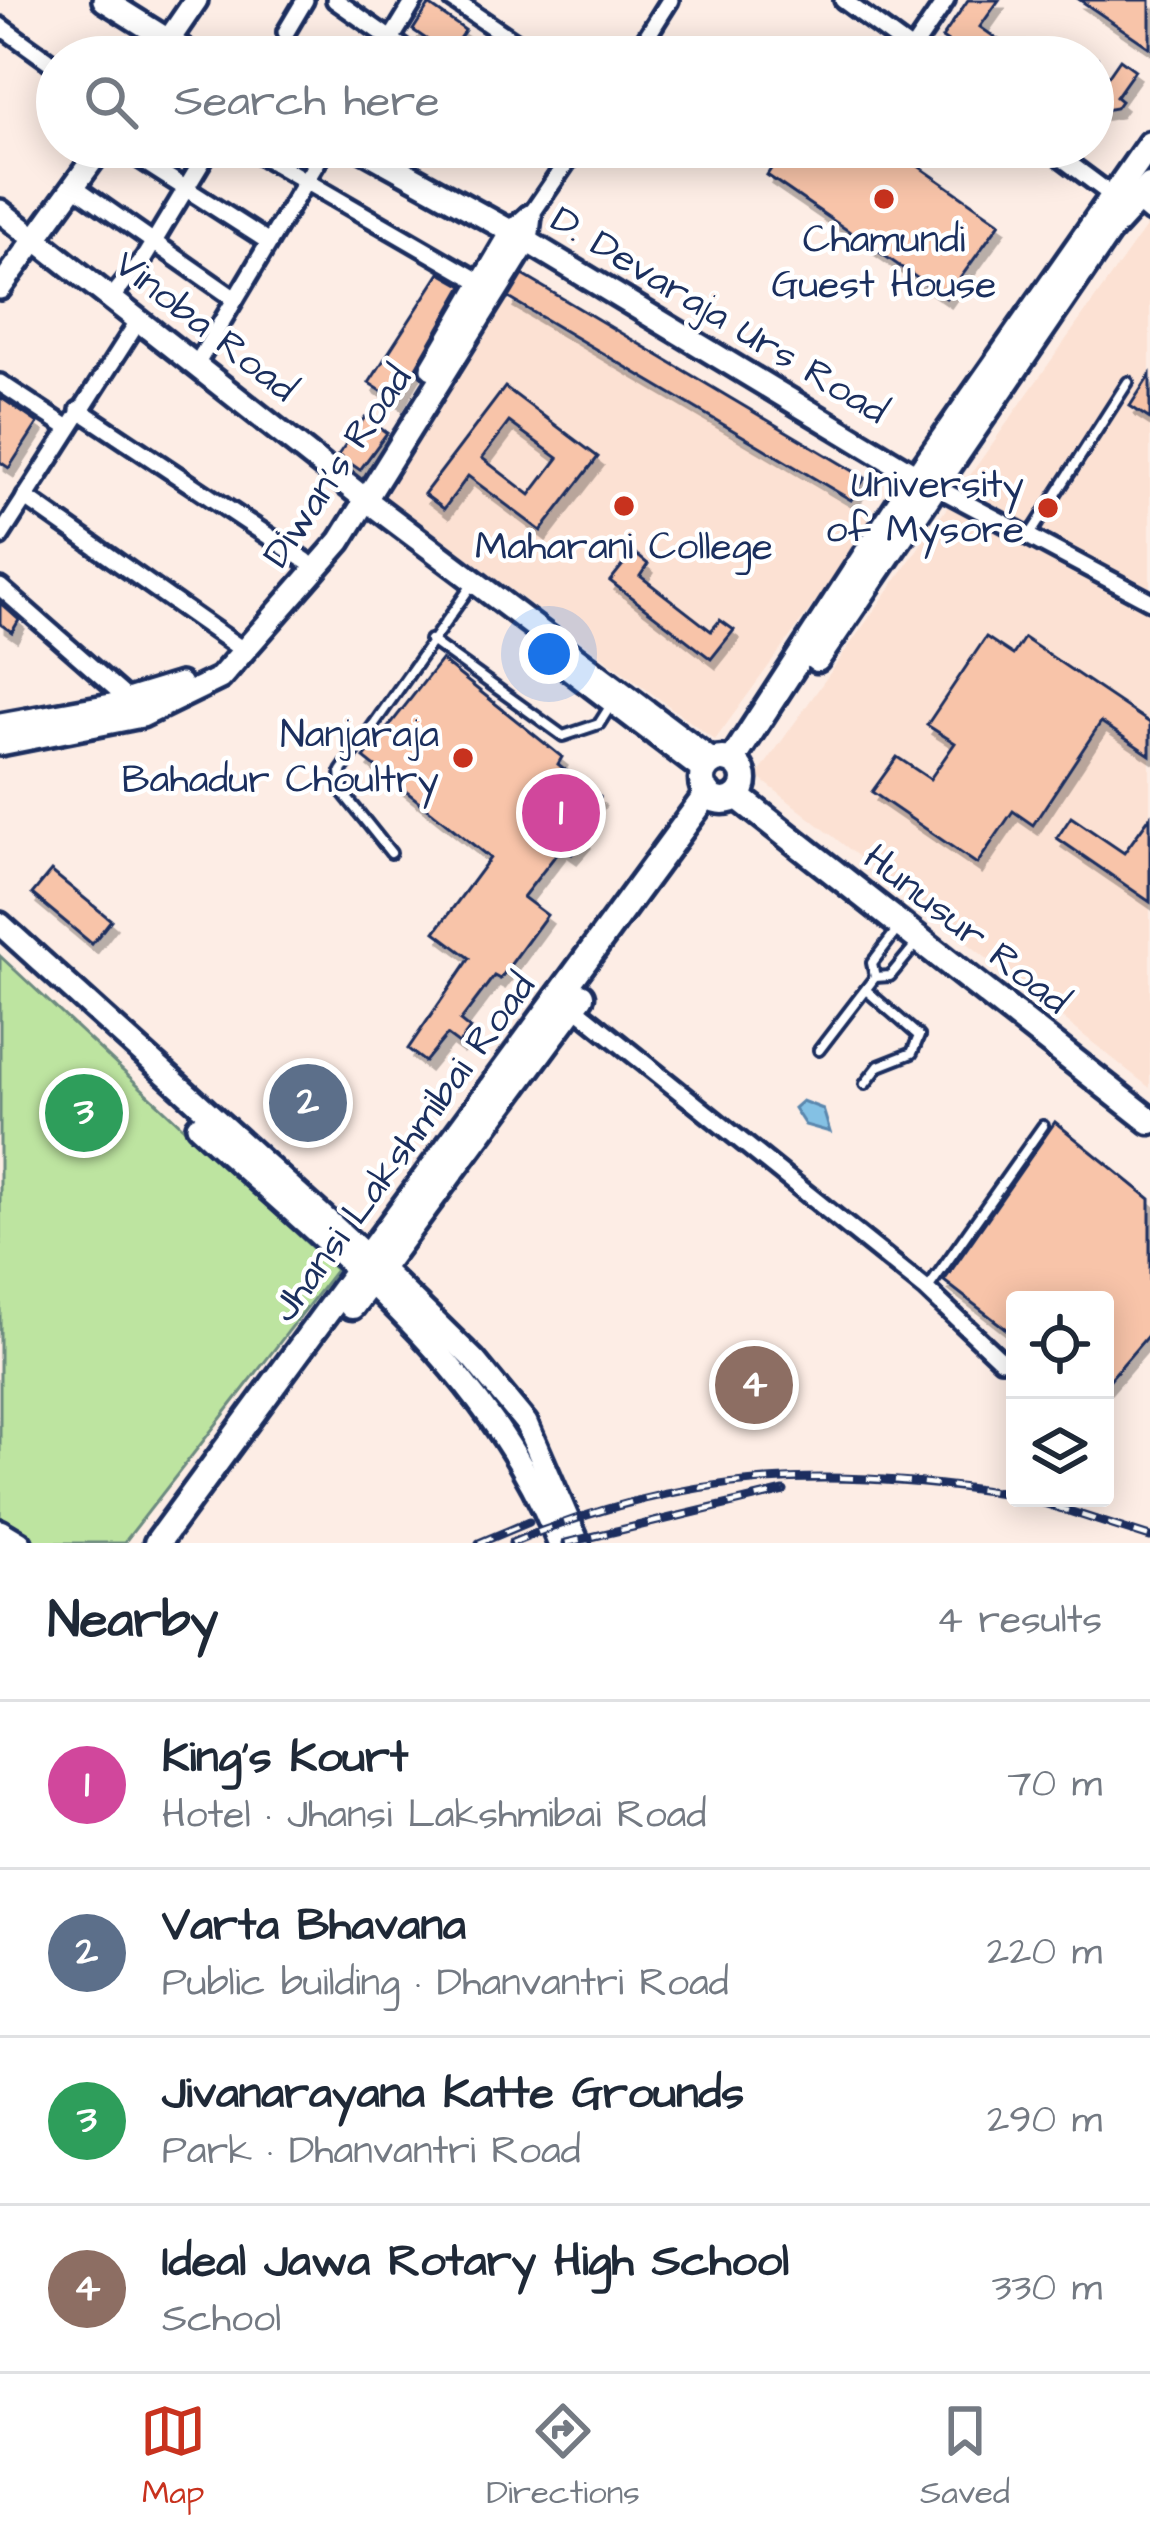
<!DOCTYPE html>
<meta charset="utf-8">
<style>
body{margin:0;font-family:"Architects Daughter",sans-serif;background:#f2f2f3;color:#1f2937}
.controls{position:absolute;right:36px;bottom:36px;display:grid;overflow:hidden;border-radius:12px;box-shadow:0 6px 30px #0003}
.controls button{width:108px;height:108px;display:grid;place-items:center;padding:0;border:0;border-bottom:3px solid #e0e1e3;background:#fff;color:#1f2937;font:60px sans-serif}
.you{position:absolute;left:549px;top:654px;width:42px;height:42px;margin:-30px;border:9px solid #fff;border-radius:50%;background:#1a73e8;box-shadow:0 0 0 18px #1a73e833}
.badge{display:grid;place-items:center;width:78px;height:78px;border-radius:50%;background:#c8321e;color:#fff;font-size:39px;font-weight:700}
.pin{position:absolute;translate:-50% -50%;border:6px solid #fff;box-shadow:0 3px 12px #0006}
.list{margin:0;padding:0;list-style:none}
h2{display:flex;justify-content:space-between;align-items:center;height:156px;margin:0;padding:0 48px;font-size:51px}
h2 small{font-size:39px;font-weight:400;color:#747a83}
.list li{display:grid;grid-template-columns:78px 1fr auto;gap:36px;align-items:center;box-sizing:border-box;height:168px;padding:0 48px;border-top:3px solid #e0e1e3}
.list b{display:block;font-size:45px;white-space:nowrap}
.list p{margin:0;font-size:39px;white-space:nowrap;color:#747a83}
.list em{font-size:39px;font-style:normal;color:#747a83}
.icon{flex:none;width:66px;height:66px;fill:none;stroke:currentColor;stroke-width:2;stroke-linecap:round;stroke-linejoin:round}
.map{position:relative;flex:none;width:1150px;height:1543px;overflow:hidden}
.search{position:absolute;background:#fff;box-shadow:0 6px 30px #0003;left:36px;right:36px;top:36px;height:132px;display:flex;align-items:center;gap:30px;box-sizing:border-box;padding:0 42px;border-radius:66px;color:#747a83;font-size:45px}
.sheet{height:828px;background:#fff}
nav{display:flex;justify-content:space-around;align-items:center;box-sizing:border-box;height:168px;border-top:3px solid #e0e1e3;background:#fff;font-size:33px;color:#747a83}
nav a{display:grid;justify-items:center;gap:6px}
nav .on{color:#c8321e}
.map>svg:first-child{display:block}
.built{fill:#fce1d3}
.green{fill:#bde4a0;stroke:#6c8a7f;stroke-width:3}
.water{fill:#84c1e4;stroke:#5a87ae;stroke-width:3}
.building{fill:#f8c4a9;stroke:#1b2f5e;stroke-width:3;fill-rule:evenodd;filter:url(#shadow)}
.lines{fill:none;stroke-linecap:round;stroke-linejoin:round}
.lane-casing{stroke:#1b2f5e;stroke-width:16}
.street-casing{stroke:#1b2f5e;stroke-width:24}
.secondary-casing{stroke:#1b2f5e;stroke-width:30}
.primary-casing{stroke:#1b2f5e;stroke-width:33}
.lane{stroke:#fff;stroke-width:8}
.street{stroke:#fff;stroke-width:15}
.secondary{stroke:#fff;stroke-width:21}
.primary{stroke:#fff;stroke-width:24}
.rail-casing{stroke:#1b2f5e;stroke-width:9}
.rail{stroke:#fff;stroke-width:4.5;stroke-dasharray:14;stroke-linecap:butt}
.poi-dot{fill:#c8321e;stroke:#fff;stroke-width:4.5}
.labels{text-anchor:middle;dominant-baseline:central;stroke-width:9;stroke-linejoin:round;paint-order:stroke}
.poi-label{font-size:39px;fill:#1b2f5e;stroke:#fff}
.street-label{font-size:39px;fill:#1b2f5e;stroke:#fff}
</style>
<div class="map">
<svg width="1150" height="1543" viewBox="0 0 1150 1543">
<defs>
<filter id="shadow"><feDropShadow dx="5" dy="9" stdDeviation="0" flood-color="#0004"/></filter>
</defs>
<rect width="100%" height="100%" fill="#fdede5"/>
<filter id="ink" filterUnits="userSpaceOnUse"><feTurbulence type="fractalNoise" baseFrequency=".00833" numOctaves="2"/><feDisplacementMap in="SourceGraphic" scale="24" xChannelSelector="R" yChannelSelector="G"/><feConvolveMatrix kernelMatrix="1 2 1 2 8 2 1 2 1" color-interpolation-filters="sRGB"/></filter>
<g filter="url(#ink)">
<g class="built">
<path d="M1150 221V1088L757 776Z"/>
<path d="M500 296 874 521 715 740 378 492Z"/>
</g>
<path class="green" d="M0 956 336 1270 124 1543H21L0 1530Z"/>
<path class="water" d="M802 1101 823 1109 830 1132 805 1125 794 1108Z"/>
<g class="building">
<path d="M968 0H999L980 27 1023 57H970L942 38Z"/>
<path d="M1080 0H1150V48Z"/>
<path d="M429 5 465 30 448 54 413 30Z"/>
<path d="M1097 57 1104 82 1120 59 1135 70 1116 97 1121 101 1116 108 1093 112Z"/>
<path d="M785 147H891L1000 223 946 298 767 175Z"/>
<path d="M440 273 463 286 397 401 369 383Z"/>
<path d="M523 275 865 478 851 500 509 298Z"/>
<path d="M1150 375V419L1130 406Z"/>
<path d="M505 387 598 457 541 531 468 476 444 509 424 494ZM509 422 558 458 530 495 482 458Z"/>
<path d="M0 397 38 423 9 468 0 462Z"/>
<path d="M365 417 387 433 360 470 338 455Z"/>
<path d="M633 552 648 564 640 576 711 631 720 620 734 630 711 659 610 581Z"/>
<path d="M0 603 19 620 12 632 0 624Z"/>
<path d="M986 637 1013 655 1024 638 1150 723V755L1101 722 1033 825 1013 811 977 864 872 792 897 757 930 779 955 743 927 725Z"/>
<path d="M441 660 562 757 558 764 600 797 573 830 585 839 572 854 562 847 523 897 547 915 500 979 494 976 460 1021 470 1029 459 1044 447 1035 425 1062 408 1049 470 958 435 932 490 858 364 758Z"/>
<path d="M1071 817 1124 853 1150 817V902L1057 838Z"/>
<path d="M51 871 111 920 92 944 32 894Z"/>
<path d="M306 1089 327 1109 303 1137 281 1118Z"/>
<path d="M1055 1122 1150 1199V1333L1105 1385V1300H1015V1336L944 1281Z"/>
</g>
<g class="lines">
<defs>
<g id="lane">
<path d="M1030 535 1128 382"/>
<path d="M430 640 563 736 599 724 611 705"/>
<path d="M391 853 343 793 341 771 469 589"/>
<path d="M875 977 890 976 919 941"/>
<path d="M819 1050 875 977 872 963 897 930"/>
<path d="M865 1084 879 1066 912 1053 919 1036 866 990"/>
<path d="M927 1290 1043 1126"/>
</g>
<g id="street">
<path d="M335 0 416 57"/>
<path d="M453 0 537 57"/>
<path d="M843 0 921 57"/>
<path d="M0 26 57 67"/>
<path d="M286 32 305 0"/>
<path d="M912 50 946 0"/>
<path d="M380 57 415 0"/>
<path d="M634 57 670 0"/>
<path d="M121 147 269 242"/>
<path d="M247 147 489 287"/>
<path d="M548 147 568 160"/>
<path d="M1047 147 1113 196 1136 202 1150 214"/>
<path d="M75 187 235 299"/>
<path d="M530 216 577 147"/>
<path d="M111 298 144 258 211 147"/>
<path d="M196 365 326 147"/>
<path d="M0 383 67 427"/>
<path d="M79 410 306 561"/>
<path d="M936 487 1150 601"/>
<path d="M25 497 237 646"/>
<path d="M0 537 139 320"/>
<path d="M0 587 130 701"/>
<path d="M573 1006 927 1290 1001 1360"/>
</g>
<g id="secondary">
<path d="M104 0 195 57"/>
<path d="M157 57 196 0"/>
<path d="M358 147 512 232 931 485"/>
<path d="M0 211 365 499 714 762"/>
<path d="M0 288 102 147"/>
<path d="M432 368 512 232 530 216"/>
<path d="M552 656 705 772"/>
<path d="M0 725 111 705 180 684"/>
<path d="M0 744 142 716 220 678 340 541 527 241 530 216"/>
<path d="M0 924 381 1269 474 1360 526 1423 578 1543"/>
<path d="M198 1126C333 1251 491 1367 559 1543"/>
<path d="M0 1531 20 1543"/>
</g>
<g id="primary">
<path d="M817 659 1108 232 1150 186"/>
<circle cx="723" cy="780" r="21"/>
<path d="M732 761 916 478 1150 144"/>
<path d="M737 796 1150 1121"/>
<path d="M352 1306 581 996"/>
<path d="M157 1543 708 793"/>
</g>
</defs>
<use href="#lane" class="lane-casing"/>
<use href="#street" class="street-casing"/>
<use href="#secondary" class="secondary-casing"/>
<use href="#primary" class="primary-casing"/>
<use href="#lane" class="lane"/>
<use href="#street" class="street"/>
<use href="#secondary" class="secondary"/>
<use href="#primary" class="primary"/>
<defs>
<g id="rail">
<path d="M1028 1498 1150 1537"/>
<path d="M479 1543 529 1522"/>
<path d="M512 1543C685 1470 832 1465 1015 1495"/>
<path d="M566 1543 784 1491"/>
</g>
</defs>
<use href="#rail" class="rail-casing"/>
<use href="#rail" class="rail"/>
</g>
</g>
<g class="poi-dot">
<circle cx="884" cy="199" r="12"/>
<circle cx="624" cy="506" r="12"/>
<circle cx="1048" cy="508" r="12"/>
<circle cx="463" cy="758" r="12"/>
</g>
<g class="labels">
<g class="poi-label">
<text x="884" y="241">Chamundi<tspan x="884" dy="45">Guest House</tspan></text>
<text x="1024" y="486" text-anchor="end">University<tspan x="1024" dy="45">of Mysore</tspan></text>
<text x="624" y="548">Maharani College</text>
<text x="439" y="736" text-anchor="end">Nanjaraja<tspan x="439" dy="45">Bahadur Choultry</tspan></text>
</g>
<g class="street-label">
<text transform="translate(719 316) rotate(31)">D. Devaraja Urs Road</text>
<text transform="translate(205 327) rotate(38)">Vinoba Road</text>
<text transform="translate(338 467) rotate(-56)">Diwan's Road</text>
<text transform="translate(966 930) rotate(38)">Hunusur Road</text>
<text transform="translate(404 1148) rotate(-54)">Jhansi Lakshmibai Road</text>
</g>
</g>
</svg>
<div class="controls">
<button><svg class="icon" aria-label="locate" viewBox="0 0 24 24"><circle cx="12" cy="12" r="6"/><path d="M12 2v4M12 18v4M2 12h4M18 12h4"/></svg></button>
<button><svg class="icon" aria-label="layers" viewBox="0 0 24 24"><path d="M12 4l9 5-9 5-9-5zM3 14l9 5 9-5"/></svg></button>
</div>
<div class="you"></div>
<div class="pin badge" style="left:561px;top:813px;background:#d1479c">1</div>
<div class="pin badge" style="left:308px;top:1103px;background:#5c6f8a">2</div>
<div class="pin badge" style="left:84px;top:1113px;background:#2e9e5b">3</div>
<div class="pin badge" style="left:754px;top:1385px;background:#8d6e63">4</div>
<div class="search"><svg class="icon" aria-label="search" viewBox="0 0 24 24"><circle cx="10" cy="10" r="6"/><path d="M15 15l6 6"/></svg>Search here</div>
</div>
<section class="sheet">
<h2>Nearby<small>4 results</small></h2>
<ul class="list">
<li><span class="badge" style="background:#d1479c">1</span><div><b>King's Kourt</b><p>Hotel · Jhansi Lakshmibai Road</p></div><em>70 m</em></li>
<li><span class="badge" style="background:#5c6f8a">2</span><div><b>Varta Bhavana</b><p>Public building · Dhanvantri Road</p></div><em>220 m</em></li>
<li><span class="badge" style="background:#2e9e5b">3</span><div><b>Jivanarayana Katte Grounds</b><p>Park · Dhanvantri Road</p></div><em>290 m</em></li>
<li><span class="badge" style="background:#8d6e63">4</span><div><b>Ideal Jawa Rotary High School</b><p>School</p></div><em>330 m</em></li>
</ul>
</section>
<nav>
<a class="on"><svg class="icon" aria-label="map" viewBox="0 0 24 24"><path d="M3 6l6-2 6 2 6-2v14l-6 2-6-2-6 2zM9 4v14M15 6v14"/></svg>Map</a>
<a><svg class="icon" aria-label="directions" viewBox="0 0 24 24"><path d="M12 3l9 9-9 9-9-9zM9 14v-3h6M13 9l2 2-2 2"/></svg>Directions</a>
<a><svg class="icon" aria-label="saved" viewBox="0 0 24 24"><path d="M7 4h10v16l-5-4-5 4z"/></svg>Saved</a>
</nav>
